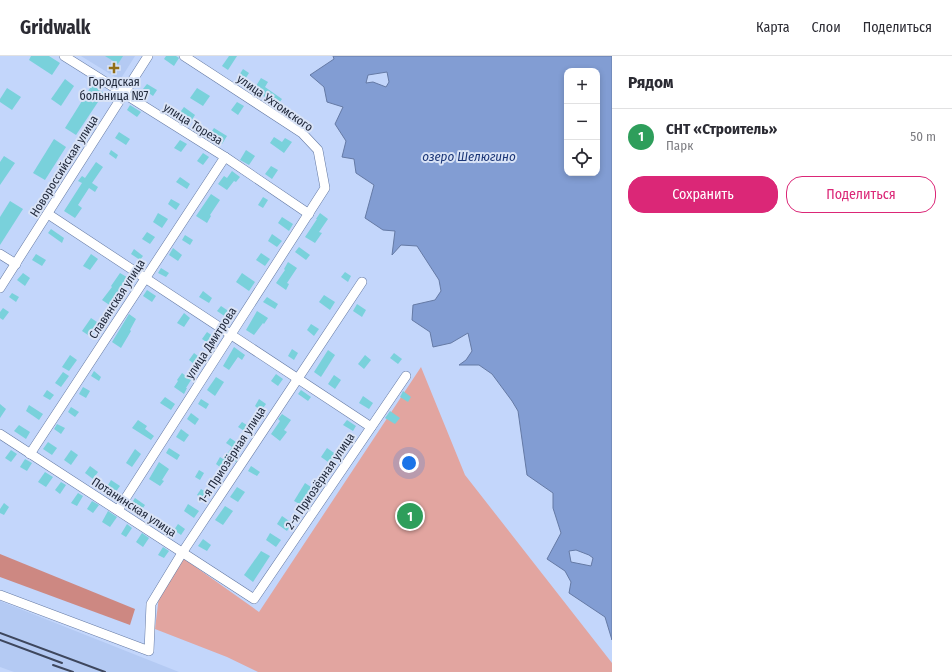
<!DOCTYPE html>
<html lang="ru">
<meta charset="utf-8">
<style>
body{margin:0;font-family:"Fira Sans Condensed",sans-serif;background:#f2f2f3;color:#2b2b33}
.controls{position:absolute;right:12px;top:12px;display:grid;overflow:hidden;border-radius:8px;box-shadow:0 2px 6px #0003}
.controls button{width:36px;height:36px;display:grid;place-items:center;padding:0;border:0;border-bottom:1px solid #e1e1e2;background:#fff;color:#2b2b33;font:20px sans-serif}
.you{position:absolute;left:409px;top:407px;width:14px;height:14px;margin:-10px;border:3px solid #fff;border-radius:50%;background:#1a73e8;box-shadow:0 0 0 6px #1a73e833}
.badge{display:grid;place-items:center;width:26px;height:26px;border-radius:50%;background:#db2777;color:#fff;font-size:13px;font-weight:700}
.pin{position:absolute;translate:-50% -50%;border:2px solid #fff;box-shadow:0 1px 4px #0006}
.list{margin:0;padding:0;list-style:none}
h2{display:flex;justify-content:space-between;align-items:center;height:52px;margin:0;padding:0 16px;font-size:17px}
h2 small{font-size:13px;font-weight:400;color:#7c7c81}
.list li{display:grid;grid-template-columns:26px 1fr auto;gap:12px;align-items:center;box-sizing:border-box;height:56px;padding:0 16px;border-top:1px solid #e1e1e2}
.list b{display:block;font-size:15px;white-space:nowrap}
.list p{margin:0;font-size:13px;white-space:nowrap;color:#7c7c81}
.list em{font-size:13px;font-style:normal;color:#7c7c81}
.actions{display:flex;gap:8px;padding:12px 16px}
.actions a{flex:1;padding:9px 0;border:1px solid #db2777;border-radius:16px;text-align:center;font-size:14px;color:#db2777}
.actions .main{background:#db2777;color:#fff}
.icon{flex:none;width:22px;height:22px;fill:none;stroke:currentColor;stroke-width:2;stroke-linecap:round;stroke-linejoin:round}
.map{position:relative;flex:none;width:612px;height:616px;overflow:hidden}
header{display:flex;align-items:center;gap:24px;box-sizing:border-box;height:56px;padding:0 20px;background:#fff;border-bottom:1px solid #e1e1e2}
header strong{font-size:19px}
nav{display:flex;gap:22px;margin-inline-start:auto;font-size:14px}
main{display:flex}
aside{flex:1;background:#fff}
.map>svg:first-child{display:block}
.built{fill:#b4caf3}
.green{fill:#e2a5a0}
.forest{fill:#cd8882}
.water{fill:#829dd3;stroke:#657aa5;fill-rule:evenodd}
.building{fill:#79d1db}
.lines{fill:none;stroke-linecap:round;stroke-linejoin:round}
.minor-casing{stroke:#657aa4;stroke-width:10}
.minor{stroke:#fff;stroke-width:9}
.rail{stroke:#3e475d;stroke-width:2}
.poi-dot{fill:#926e16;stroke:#d9e3f6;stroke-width:1.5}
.labels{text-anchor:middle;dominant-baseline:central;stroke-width:4;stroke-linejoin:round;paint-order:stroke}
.poi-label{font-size:12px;fill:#21293b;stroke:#d9e3f6}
.street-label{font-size:12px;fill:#21293b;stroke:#d9e3f6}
.water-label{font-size:13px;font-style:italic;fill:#1a3576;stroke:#d9e3f6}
</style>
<header>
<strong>Gridwalk</strong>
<nav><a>Карта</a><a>Слои</a><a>Поделиться</a></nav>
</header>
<main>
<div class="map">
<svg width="612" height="616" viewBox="0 0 612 616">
<rect width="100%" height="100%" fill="#c3d6fb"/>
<g class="built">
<path d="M81 0H135L120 24Z"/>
<path d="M0 545 179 616H14L0 611Z"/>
</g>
<path class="green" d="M421 311 465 419 612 607V616H258L227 601 155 573 159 540 183 502 259 556Z"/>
<path class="forest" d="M0 498 135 553 130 569 0 521Z"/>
<path class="water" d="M333 0H612V584L605 561 569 537 571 526 565 515 547 503 561 477 553 452V437L527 419 518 355 512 345 492 318 479 309H459L466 304 472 295 468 277 451 287 433 291 430 276 412 264 413 249 435 244 441 235 439 224 417 190 401 189 392 199 395 175 383 174 365 162 374 129 356 117 354 103 342 101 346 85 335 68 343 51 327 46 324 31 310 19 334 3ZM567 15H597V117H567ZM387 16 389 26 386 31 373 26 366 27 368 19ZM576 494 589 499 593 502 591 510 571 506 569 495Z"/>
<g class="building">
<path d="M31 0H49L60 7 52 19 29 4Z"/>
<path d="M105 0H123L118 8Z"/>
<path d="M166 0H176L179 2 174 10 164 3Z"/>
<path d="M229 0H237L228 14 222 10Z"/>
<path d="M243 13 249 17 244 25 238 21Z"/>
<path d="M261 22 268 26 265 31 282 43 277 50 254 33Z"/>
<path d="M65 23 74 30 61 50 51 43Z"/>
<path d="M147 28 157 34 153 40 143 33Z"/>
<path d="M92 29 104 37 76 79 65 72Z"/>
<path d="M7 32 21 41 12 54 0 46V43Z"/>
<path d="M197 32 210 40 203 50 190 42Z"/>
<path d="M237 46 244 50 238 59 231 54Z"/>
<path d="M130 49 141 56 137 61 127 54Z"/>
<path d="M184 51 195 59 190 67 178 59Z"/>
<path d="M214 72 227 80 222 88 209 79Z"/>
<path d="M119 76 130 83 126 89 115 82Z"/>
<path d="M274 81 282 86 285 82 292 86 284 97 270 87Z"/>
<path d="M54 83 66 91 45 124 33 117Z"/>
<path d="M180 84 187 88 181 96 174 92Z"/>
<path d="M111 94 118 99 116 103 109 98Z"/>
<path d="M246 94 255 100 249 109 240 104Z"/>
<path d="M203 97 209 101 203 109 197 105Z"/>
<path d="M4 100 15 107 0 129V106Z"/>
<path d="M96 106 103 111 92 127 98 131 95 136 89 132 78 149 82 152 75 162 64 155 82 127 78 125 82 120 85 122Z"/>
<path d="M271 110 278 114 272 123 265 118Z"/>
<path d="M232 115 240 121 236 126 234 125 227 134 218 128 224 120 227 122Z"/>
<path d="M180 121 190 128 187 133 176 126Z"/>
<path d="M211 138 220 144 210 159 211 160 207 167 196 160Z"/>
<path d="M263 141 268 144 263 152 258 149Z"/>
<path d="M171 143 180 148 176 154 168 148Z"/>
<path d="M10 145 23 153 0 189V161Z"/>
<path d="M158 157 168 163 162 172 153 166Z"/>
<path d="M320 157 328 163 319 176 322 177 315 187 305 181 317 163H316Z"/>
<path d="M282 161 293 168 289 175 278 167Z"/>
<path d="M51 173 64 182 62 187 48 177Z"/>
<path d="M147 176 155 181 150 188 142 183Z"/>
<path d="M272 178 282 185 277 191 268 185Z"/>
<path d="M185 179 193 184 190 189 182 184Z"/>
<path d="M299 191 310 199 306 204 295 196Z"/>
<path d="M173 192 182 199 178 205 169 199Z"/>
<path d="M134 193 143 200 140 204 131 198Z"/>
<path d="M261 197 270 203 265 210 256 204Z"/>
<path d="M36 198 46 204 42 210 32 204Z"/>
<path d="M91 198 98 203 90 214 83 210Z"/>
<path d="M288 206 297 212 287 227 289 228 286 234 276 227 285 214 284 213Z"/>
<path d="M161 212 169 217 166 221 158 217Z"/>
<path d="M345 216 351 220 348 226 341 221Z"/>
<path d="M23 217 30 222 25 230 17 224Z"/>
<path d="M120 217 130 223 111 250 102 244 112 231 111 230Z"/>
<path d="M242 217 255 226 249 235 236 226Z"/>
<path d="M147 234 156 240 152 246 143 240Z"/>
<path d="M203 235 212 242 209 247 199 241Z"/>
<path d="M12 237 19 241 16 246 9 241Z"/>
<path d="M324 239 335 246 330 254 319 246Z"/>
<path d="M267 241 278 248 275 253 263 246Z"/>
<path d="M357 248 366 254 362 261 353 255Z"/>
<path d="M221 250 233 258 229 263 217 255Z"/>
<path d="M3 252 9 256 3 264 0 262V256Z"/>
<path d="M257 255 268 262 264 268 263 267 254 279 246 274Z"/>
<path d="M184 257 190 262 184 271 177 267Z"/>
<path d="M129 258 136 263 130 274 131 275 121 292 112 286Z"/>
<path d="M91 262 100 268 91 281 82 275Z"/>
<path d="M311 268 319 273 314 280 307 274Z"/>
<path d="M207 276 217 283 212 290 202 283Z"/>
<path d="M234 291 245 299 242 304 238 301 229 314 223 310Z"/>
<path d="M292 293 298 297 294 304 288 300Z"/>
<path d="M328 294 335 299 321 321 314 316Z"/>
<path d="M194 297 203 304 198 311 189 304Z"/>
<path d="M394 297 402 303 398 308 390 302Z"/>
<path d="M70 299 77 304 69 315 62 311Z"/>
<path d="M365 299 371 304 364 313 358 308Z"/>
<path d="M94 315 101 321 99 325 91 320Z"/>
<path d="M63 316 69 320 61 331 55 327Z"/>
<path d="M182 317 191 324 186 332H187L184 338 174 331 178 325 177 324Z"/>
<path d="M276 318 283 323 278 330 271 325Z"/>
<path d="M334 319 341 324 335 333 328 328Z"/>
<path d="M216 321 224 326 215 340 207 334Z"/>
<path d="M83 331 90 335 86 342 79 338Z"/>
<path d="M47 334 54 339 50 344 43 340Z"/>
<path d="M301 334 311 341 308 345 298 338Z"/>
<path d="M403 335 411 341 408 346 400 341Z"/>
<path d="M363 340 373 347 369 353 359 347Z"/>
<path d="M165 341 175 348 171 354 160 347Z"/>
<path d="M201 343 209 348 206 353 198 348Z"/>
<path d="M259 343 266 348 261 355 255 350Z"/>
<path d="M0 348 6 353 0 362Z"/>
<path d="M29 349 43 358 39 364 26 355Z"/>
<path d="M71 351 79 356 75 361 68 356Z"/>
<path d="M390 355 400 362 395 368 385 362Z"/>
<path d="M191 357 199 363 195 369 187 363Z"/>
<path d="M282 358 291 364 284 374 287 376 280 385 271 378 280 365 278 363Z"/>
<path d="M138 364 147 370 145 373 154 380 151 384 132 372Z"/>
<path d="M347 364 356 370 353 375 343 369Z"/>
<path d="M242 366 253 373 249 378 238 371Z"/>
<path d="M57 368 65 372 61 378 54 373Z"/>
<path d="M19 369 30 376 26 383 14 375Z"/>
<path d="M181 373 189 379 184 386 176 381Z"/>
<path d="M230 382 242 390 236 398 239 400 236 406 233 404 225 415 216 408 220 401 223 403 232 391 226 387Z"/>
<path d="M48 386 57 392 52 399 43 393Z"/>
<path d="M169 392 180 399 177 404 166 397Z"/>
<path d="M327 392 337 399 331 408 321 401Z"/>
<path d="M135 393 141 398 132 411 126 407Z"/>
<path d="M11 394 17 398 11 406 5 402Z"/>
<path d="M71 394 78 399 71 409 64 404Z"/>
<path d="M25 403 32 407 27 415 20 411Z"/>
<path d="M159 406 169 413 162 424 164 425 160 430 149 423Z"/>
<path d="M90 410 98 416 93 423 85 417Z"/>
<path d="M251 410 260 416 257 420 248 415Z"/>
<path d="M199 414 204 417 200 424 195 421Z"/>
<path d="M45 416 53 421 46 431 38 426Z"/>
<path d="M111 424 120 430 115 437 107 431Z"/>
<path d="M61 426 66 429 60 438 55 434Z"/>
<path d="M305 427 314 433 303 450 294 445Z"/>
<path d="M237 431 245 436 238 446 230 441Z"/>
<path d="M201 433 209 438 205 444 197 439Z"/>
<path d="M78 437 83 440 77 450 71 447Z"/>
<path d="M135 442 145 449 141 455 131 448Z"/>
<path d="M92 445 99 449 93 457 87 453Z"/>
<path d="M4 447 9 451 4 459 0 457V453Z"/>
<path d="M188 448 199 455 194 462 184 455Z"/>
<path d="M225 450 233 455 223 469 215 464Z"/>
<path d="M108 455 117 461 110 471 102 466Z"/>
<path d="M282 460 292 467 287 475 277 468Z"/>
<path d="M127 468 132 472 126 481 121 478Z"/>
<path d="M178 468 185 473 181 479 174 474Z"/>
<path d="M142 477 149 482 143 491 136 486Z"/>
<path d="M270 477 281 484 276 491 266 484Z"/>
<path d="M203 483 211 489 207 495 198 490Z"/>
<path d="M163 491 169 495 164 502 158 499Z"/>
<path d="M261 495 270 500 253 526 244 519Z"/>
</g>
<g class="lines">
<defs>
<g id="minor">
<path d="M64 0 225 101 309 158"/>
<path d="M48 158 371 371"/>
<path d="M0 198 16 208"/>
<path d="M0 232 148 0"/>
<path d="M0 378 254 543 406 320"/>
<path d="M30 398 225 101"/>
<path d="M118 454 325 132 318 94 302 77 184 0"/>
<path d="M0 539 149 595 151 548 182 497 362 226"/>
</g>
</defs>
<use href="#minor" class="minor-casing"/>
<use href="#minor" class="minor"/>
<g class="rail">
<path d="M0 577 105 616"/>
<path d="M0 584 62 607"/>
<path d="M53 609 73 616"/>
</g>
</g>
<path class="poi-dot" d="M112 6h4v4h4v4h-4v4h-4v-4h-4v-4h4z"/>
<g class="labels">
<g class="poi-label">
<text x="114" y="26">Городская<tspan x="114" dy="14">больница №7</tspan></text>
</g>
<g class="street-label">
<text transform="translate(275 47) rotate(35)">улица Ухтомского</text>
<text transform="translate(193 68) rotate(32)">улица Тореза</text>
<text transform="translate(64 110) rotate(-58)">Новороссийская улица</text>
<text transform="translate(117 243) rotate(-57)">Славянская улица</text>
<text transform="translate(211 287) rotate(-57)">улица Дмитрова</text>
<text transform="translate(232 399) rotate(-57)">1-я Приозёрная улица</text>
<text transform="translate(320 425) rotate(-56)">2-я Приозёрная улица</text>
<text transform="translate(134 451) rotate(33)">Потанинская улица</text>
</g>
<g class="water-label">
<text x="469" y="100">озеро Шелюгино</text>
</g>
</g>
</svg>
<div class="controls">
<button>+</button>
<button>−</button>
<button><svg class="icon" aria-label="locate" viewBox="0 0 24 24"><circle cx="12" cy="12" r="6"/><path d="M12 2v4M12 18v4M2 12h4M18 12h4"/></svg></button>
</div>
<div class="you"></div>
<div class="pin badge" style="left:410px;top:460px;background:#2e9e5b">1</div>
</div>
<aside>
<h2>Рядом<small></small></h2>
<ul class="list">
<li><span class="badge" style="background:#2e9e5b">1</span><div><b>СНТ «Строитель»</b><p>Парк</p></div><em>50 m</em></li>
</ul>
<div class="actions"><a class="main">Сохранить</a><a>Поделиться</a></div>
</aside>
</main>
